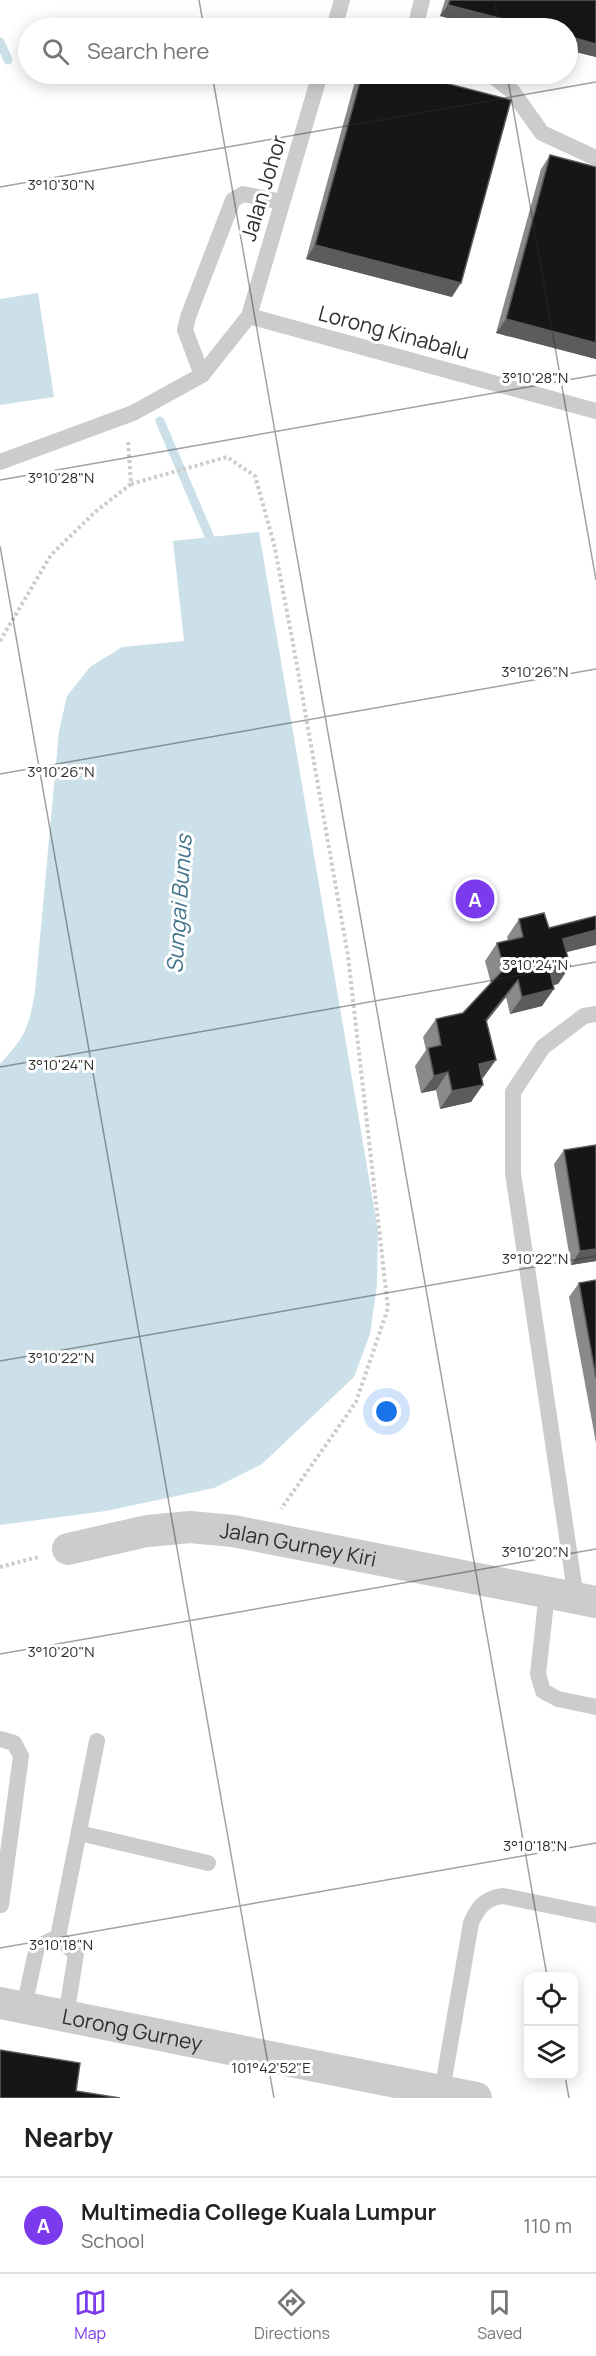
<!DOCTYPE html>
<meta charset="utf-8">
<style>
body{margin:0;font-family:Manrope,sans-serif;background:#f2f2f2;color:#222}
.controls{position:absolute;right:18px;bottom:18px;display:grid;overflow:hidden;border-radius:12px;box-shadow:0 3px 15px #0003}
.controls button{width:54px;height:54px;display:grid;place-items:center;padding:0;border:0;border-bottom:2px solid #e0e0e0;background:#fff;color:#222;font:30px sans-serif}
.you{position:absolute;left:387px;top:1412px;width:21px;height:21px;margin:-15px;border:4px solid #fff;border-radius:50%;background:#1a73e8;box-shadow:0 0 0 9px #1a73e833}
.badge{display:grid;place-items:center;width:39px;height:39px;border-radius:50%;background:#7c3aed;color:#fff;font-size:20px;font-weight:700}
.pin{position:absolute;translate:-50% -50%;border:3px solid #fff;box-shadow:0 2px 6px #0006}
.list{margin:0;padding:0;list-style:none}
h2{display:flex;justify-content:space-between;align-items:center;height:78px;margin:0;padding:0 24px;font-size:26px}
h2 small{font-size:20px;font-weight:400;color:#767676}
.list li{display:grid;grid-template-columns:39px 1fr auto;gap:18px;align-items:center;box-sizing:border-box;height:96px;padding:0 24px;border-top:2px solid #e0e0e0}
.list b{display:block;font-size:22px;white-space:nowrap}
.list p{margin:0;font-size:20px;white-space:nowrap;color:#767676}
.list em{font-size:20px;font-style:normal;color:#767676}
.icon{flex:none;width:33px;height:33px;fill:none;stroke:currentColor;stroke-width:2;stroke-linecap:round;stroke-linejoin:round}
.map{position:relative;flex:none;width:596px;height:2098px;overflow:hidden}
.search{position:absolute;background:#fff;box-shadow:0 3px 15px #0003;left:18px;right:18px;top:18px;height:66px;display:flex;align-items:center;gap:15px;box-sizing:border-box;padding:0 21px;border-radius:33px;color:#767676;font-size:22px}
.sheet{height:174px;background:#fff}
nav{display:flex;justify-content:space-around;align-items:center;box-sizing:border-box;height:84px;border-top:2px solid #e0e0e0;background:#fff;font-size:16px;color:#767676}
nav a{display:grid;justify-items:center;gap:3px}
nav .on{color:#7c3aed}
.map>svg:first-child{display:block}
.water{fill:#cce0ea}
.lines{fill:none;stroke-linecap:round;stroke-linejoin:round}
.stream{stroke:#cce0ea;stroke-width:9}
.path{stroke:#ccc;stroke-width:4;stroke-dasharray:3 3;stroke-linecap:butt}
.lane{stroke:#ccc;stroke-width:16}
.street{stroke:#ccc;stroke-width:32}
.wall{fill:#8a8a8a}
.shaded-wall{fill:#5c5c5c}
.building{fill:#161616;stroke:#5c5c5c;stroke-width:1.5}
.ticks{fill:none;stroke:#2f2f2f;stroke-width:1.5;stroke-opacity:0.45}
.labels{text-anchor:middle;dominant-baseline:central;stroke-width:6;stroke-linejoin:round;paint-order:stroke}
.street-label{font-size:21px;fill:#2f2f2f;stroke:#fff}
.water-label{font-size:22px;font-style:italic;fill:#42748c;stroke:#fff}
.ticks-label{font-size:15px;text-anchor:middle;fill:#2f2f2f;stroke:#fff;stroke-width:6;stroke-linejoin:round;paint-order:stroke}
</style>
<div class="map">
<svg width="596" height="2098" viewBox="0 0 596 2098">
<rect width="100%" height="100%" fill="#fff"/>
<g class="water">
<path d="M38 293 54 397 0 405V299Z"/>
<path d="M259 532 378 1231 377 1285 370 1334 354 1377 262 1464 214 1488 106 1511 0 1525V1064C25 1037 29 1027 35 992L59 731 67 696 90 667 122 647 184 641 173 541Z"/>
</g>
<g class="lines">
<g class="stream">
<path d="M0 42 8 60"/>
<path d="M160 421 210 538 211 549"/>
</g>
<g class="path">
<path d="M131 484 227 457 255 476 274 544 295 654 348 956 388 1308 356 1402 281 1509"/>
<path d="M0 641 51 555 95 512 131 484 128 441"/>
<path d="M0 1567 38 1557"/>
</g>
<g class="lane">
<path d="M334 28 342 0"/>
<path d="M415 28 422 0"/>
<path d="M490 74 512 91 542 133 596 158"/>
<path d="M249 316 596 411"/>
<path d="M202 375 185 330 188 317 233 200 243 194 282 202"/>
<path d="M0 462 133 413 202 375 249 316 320 74"/>
<path d="M547 1593 538 1674 543 1691 558 1699 596 1707"/>
<path d="M576 1598 513 1173V1092L543 1047 584 1016 596 1014"/>
<path d="M0 1739 14 1743 21 1756 1 1905"/>
<path d="M79 1833 208 1863"/>
<path d="M58 1937 97 1741"/>
<path d="M58 1937 76 1954 66 2016"/>
<path d="M24 2007 37 1947 58 1937"/>
<path d="M442 2091 471 1923C478 1907 485 1898 503 1896L596 1915"/>
</g>
<g class="street">
<path id="s1" d="M68 1549 147 1531 190 1527 233 1531 596 1602"/>
<path id="s2" d="M0 2003 476 2098"/>
</g>
</g>
<g class="wall">
<path d="M445 0H596V57L440 16Z"/>
<path d="M357 74H410L452 297 306 259Z"/>
<path d="M550 155 596 167V359L496 333 541 169Z"/>
<path d="M519 919 549 928 566 952 570 966 558 984 553 985 542 1006 510 1014 506 997 487 1021 483 1078H482L471 1102 440 1109 436 1090 421 1093 415 1066 426 1050 423 1037 436 1019 463 1013 491 983 485 961 497 943 508 941 507 937Z"/>
<path d="M596 1145V1261L571 1265 554 1164 564 1150Z"/>
<path d="M596 1280V1443L569 1297 579 1283Z"/>
</g>
<g class="shaded-wall">
<path d="M448 5 538 28H488L440 16Z"/>
<path d="M567 36 596 44V57L567 50Z"/>
<path d="M315 245 461 283 452 297 306 259Z"/>
<path d="M506 319 596 343V359L496 333Z"/>
<path d="M596 930V945L551 956 563 939Z"/>
<path d="M570 966 558 984 538 989 550 971Z"/>
<path d="M518 980 506 997 474 1037 486 1020Z"/>
<path d="M554 989 542 1006 510 1014 522 997Z"/>
<path d="M496 1060 483 1078 466 1081 479 1064Z"/>
<path d="M448 1072 436 1090 421 1093 434 1076Z"/>
<path d="M483 1085 471 1102 440 1109 452 1091Z"/>
<path d="M596 1249V1261L571 1265 580 1251Z"/>
</g>
<g class="building">
<path d="M450 0H596V44L567 36V28H538L448 5Z"/>
<path d="M362 74H410L511 100 461 283 315 245Z"/>
<path d="M550 155 596 167V343L506 319Z"/>
<path d="M544 913 549 928 596 916V930L563 939 570 966 550 971 554 989 522 997 518 980 486 1020 496 1060 479 1064 483 1085 452 1091 448 1072 434 1076 428 1048 441 1045 436 1019 463 1013 504 969 497 943 523 937 519 919Z"/>
<path d="M596 1145V1249L580 1251 564 1150Z"/>
<path d="M596 1280V1378L579 1283Z"/>
<path d="M0 2050 80 2063 76 2091 120 2098H0Z"/>
</g>
<path class="ticks" d="M199 0 204 28M494 0 499 28M212 74 547 1976M507 74 596 580M0 187 596 82M0 480 596 375M0 546 274 2098M0 774 596 669M0 1067 596 962M0 1361 596 1256M0 1654 596 1549M0 1948 596 1843M565 2076 569 2098"/>
<g class="labels">
<g class="street-label">
<text transform="translate(263 188) rotate(-73)">Jalan Johor</text>
<text transform="translate(394 332) rotate(15)">Lorong Kinabalu</text>
<text stroke="none"><textPath href="#s1" startOffset="234">Jalan Gurney Kiri</textPath></text>
<text stroke="none"><textPath href="#s2" startOffset="135">Lorong Gurney</textPath></text>
</g>
<g class="water-label">
<text transform="translate(179 904) rotate(-86)">Sungai Bunus</text>
</g>
</g>
<g class="ticks-label">
<text x="61" y="190">3°10'30"N</text>
<text x="535" y="383">3°10'28"N</text>
<text x="61" y="483">3°10'28"N</text>
<text x="535" y="677">3°10'26"N</text>
<text x="61" y="777">3°10'26"N</text>
<text x="535" y="970">3°10'24"N</text>
<text x="61" y="1070">3°10'24"N</text>
<text x="535" y="1264">3°10'22"N</text>
<text x="61" y="1363">3°10'22"N</text>
<text x="535" y="1557">3°10'20"N</text>
<text x="61" y="1657">3°10'20"N</text>
<text x="535" y="1851">3°10'18"N</text>
<text x="61" y="1950">3°10'18"N</text>
<text x="271" y="2073">101°42'52"E</text>
</g>
</svg>
<div class="controls">
<button><svg class="icon" aria-label="locate" viewBox="0 0 24 24"><circle cx="12" cy="12" r="6"/><path d="M12 2v4M12 18v4M2 12h4M18 12h4"/></svg></button>
<button><svg class="icon" aria-label="layers" viewBox="0 0 24 24"><path d="M12 4l9 5-9 5-9-5zM3 14l9 5 9-5"/></svg></button>
</div>
<div class="you"></div>
<div class="pin badge" style="left:475px;top:899px">A</div>
<div class="search"><svg class="icon" aria-label="search" viewBox="0 0 24 24"><circle cx="10" cy="10" r="6"/><path d="M15 15l6 6"/></svg>Search here</div>
</div>
<section class="sheet">
<h2>Nearby<small></small></h2>
<ul class="list">
<li><span class="badge">A</span><div><b>Multimedia College Kuala Lumpur</b><p>School</p></div><em>110 m</em></li>
</ul>
</section>
<nav>
<a class="on"><svg class="icon" aria-label="map" viewBox="0 0 24 24"><path d="M3 6l6-2 6 2 6-2v14l-6 2-6-2-6 2zM9 4v14M15 6v14"/></svg>Map</a>
<a><svg class="icon" aria-label="directions" viewBox="0 0 24 24"><path d="M12 3l9 9-9 9-9-9zM9 14v-3h6M13 9l2 2-2 2"/></svg>Directions</a>
<a><svg class="icon" aria-label="saved" viewBox="0 0 24 24"><path d="M7 4h10v16l-5-4-5 4z"/></svg>Saved</a>
</nav>
